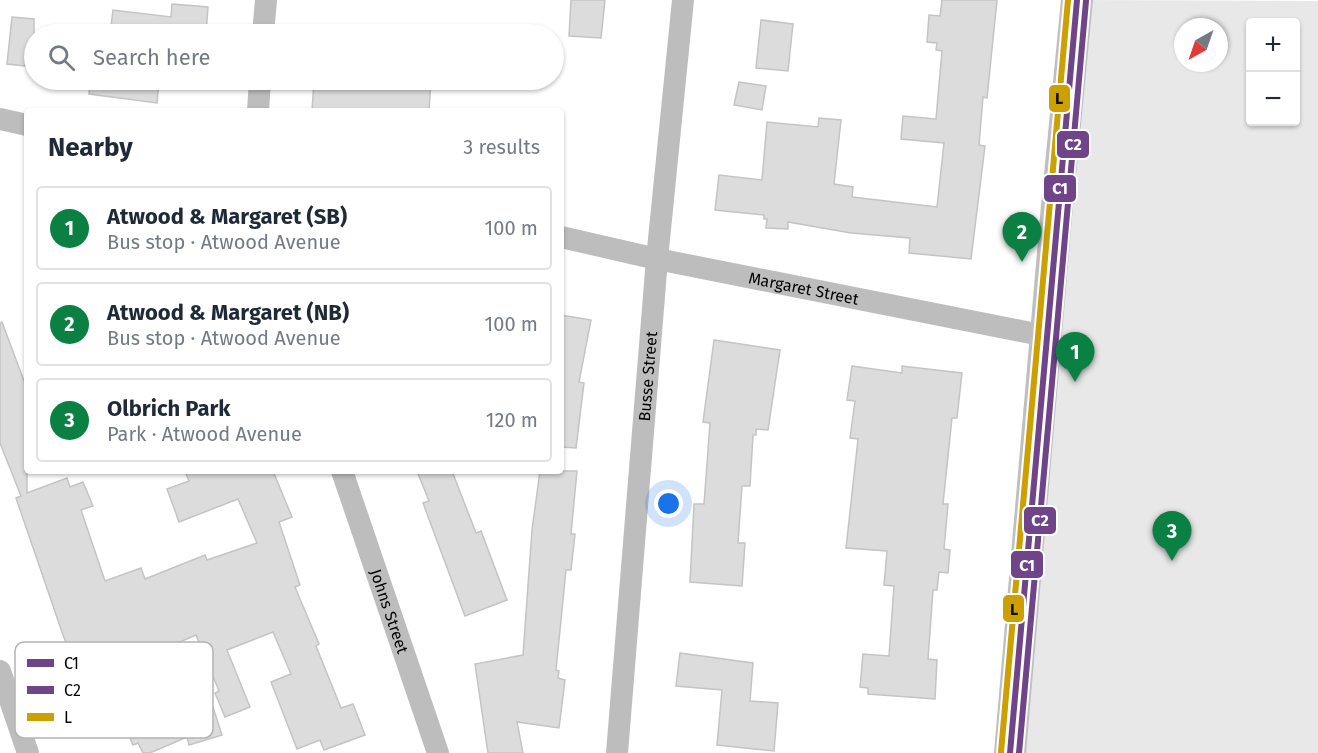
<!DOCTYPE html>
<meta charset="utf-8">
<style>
body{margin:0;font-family:"Fira Sans",sans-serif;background:#f2f2f3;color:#1f2937}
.controls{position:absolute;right:18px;top:18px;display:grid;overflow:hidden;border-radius:6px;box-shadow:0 2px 4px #0004}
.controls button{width:54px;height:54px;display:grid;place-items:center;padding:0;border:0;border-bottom:2px solid #e0e1e3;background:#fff;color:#1f2937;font:30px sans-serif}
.compass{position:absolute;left:1174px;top:18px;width:54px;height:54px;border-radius:50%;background:#fff;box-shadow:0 2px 4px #0004;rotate:220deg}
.you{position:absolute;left:669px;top:504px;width:21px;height:21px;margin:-15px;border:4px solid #fff;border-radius:50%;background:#1a73e8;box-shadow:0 0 0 9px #1a73e833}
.badge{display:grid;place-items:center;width:39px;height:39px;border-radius:50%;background:#0b8043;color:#fff;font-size:20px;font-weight:700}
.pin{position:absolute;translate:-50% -50px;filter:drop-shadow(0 2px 3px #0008)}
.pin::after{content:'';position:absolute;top:32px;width:21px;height:18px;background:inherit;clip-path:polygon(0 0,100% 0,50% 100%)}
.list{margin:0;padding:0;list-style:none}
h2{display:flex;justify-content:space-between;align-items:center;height:78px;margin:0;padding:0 24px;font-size:26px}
h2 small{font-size:20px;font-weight:400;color:#747a83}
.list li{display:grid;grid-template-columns:39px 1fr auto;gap:18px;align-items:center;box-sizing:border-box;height:84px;margin:0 12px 12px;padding:0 12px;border:2px solid #e0e1e3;border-radius:6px}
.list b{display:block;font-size:22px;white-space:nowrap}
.list p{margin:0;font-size:20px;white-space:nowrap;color:#747a83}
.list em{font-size:20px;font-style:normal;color:#747a83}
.icon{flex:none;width:33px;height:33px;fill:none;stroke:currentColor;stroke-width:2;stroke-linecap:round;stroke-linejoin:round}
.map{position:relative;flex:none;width:1318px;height:753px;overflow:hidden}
.search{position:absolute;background:#fff;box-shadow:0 2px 4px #0004;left:24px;top:24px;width:540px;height:66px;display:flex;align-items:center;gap:15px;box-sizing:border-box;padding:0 21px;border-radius:33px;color:#747a83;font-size:22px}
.panel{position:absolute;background:#fff;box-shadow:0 2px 4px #0004;left:24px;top:108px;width:540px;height:366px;border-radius:6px}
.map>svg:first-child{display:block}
.green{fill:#e8e8e8;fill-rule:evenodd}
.building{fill:#dcdcdc;stroke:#c4c4c4;stroke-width:1.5}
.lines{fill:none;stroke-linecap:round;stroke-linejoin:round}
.street{stroke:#bdbdbd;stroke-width:22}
.secondary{stroke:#bfbfbf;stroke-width:32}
.bus-1-casing{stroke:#fff;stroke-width:10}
.bus-2-casing{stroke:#fff;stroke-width:10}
.bus-3-casing{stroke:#fff;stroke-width:10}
.bus-1{stroke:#704489;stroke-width:6}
.bus-2{stroke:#704489;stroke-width:6}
.bus-3{stroke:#cca000;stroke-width:6}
.labels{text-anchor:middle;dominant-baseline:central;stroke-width:4.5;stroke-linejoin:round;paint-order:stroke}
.street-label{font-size:16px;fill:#000;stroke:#fff}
.key{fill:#fff;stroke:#b2b2b2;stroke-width:1.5}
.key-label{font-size:16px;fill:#000}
.line-badge{stroke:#fff;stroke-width:2}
.badge-label{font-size:16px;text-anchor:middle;font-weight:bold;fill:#fff}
.pale-badge-label{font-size:16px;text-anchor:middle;font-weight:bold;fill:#111}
</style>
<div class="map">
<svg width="1318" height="753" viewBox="0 0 1318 753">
<rect width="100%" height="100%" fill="#fff"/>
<path class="green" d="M1077 0 1318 1V753H1010ZM1250 22H1296V122H1250ZM1183 27H1219V63H1183Z"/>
<g class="building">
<path d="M571 0H605L601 38 569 36Z"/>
<path d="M942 0H997L987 98 983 97 979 145 985 146 971 259 909 253 910 238 851 233 788 222V229L766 228 767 219H764V215L715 210 719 175 762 180 767 122 818 127 819 118 841 120 834 184 853 187 852 197 937 207 944 143 901 139 903 116 936 119 942 51 936 50 937 43 927 42 929 15 940 16Z"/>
<path d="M172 4 208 7 206 34H110L113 10 171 17Z"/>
<path d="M12 17 34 19V67L7 64Z"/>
<path d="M761 20 793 24 788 71 756 68Z"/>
<path d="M90 80H159L157 103 89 94Z"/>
<path d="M314 80H431L429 111H312Z"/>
<path d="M739 82 766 86 762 110 734 105Z"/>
<path d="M561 315 591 320 579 382 584 383 576 448 561 447Z"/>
<path d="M2 322 27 389V493L67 478 70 487 83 482 93 506 81 510 105 581 141 568 145 579 205 555 207 560 257 543 238 499 179 522 167 489 189 481 185 471H273L292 517 279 522 300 585 295 587 319 644 316 646 341 708 353 704 365 735 324 750 320 740 297 749 271 682 291 674 273 632 227 650 250 707 225 717 215 693 219 691 196 635 126 665 145 716 159 710 163 719 212 704 222 735 189 745 187 737 150 753H143L138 743 133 745 115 704 93 711 63 635 16 498 21 496 0 443V323Z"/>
<path d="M714 340 780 350 768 430 756 429V435H753L750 486H742L738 543H745L742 586 690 582 694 504H704L710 423 703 422Z"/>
<path d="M852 366 902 373V366L962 373 957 418H952L943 504H948L944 549 950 550 948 573 939 572 937 590H933L928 659 937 660 935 699 868 694V688L860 687 863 654 889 656 894 586 884 585 887 551 846 548 858 439 850 438 855 401 847 400Z"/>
<path d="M417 471H452L476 533 481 531 507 600 465 616 423 503 429 501Z"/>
<path d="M540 471H577L571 534H575L571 570H566L556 670 559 671 558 678 565 680 559 728 517 722 523 753H488L475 664 523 655 532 530Z"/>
<path d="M680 653 753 663 750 701 778 703 774 751 717 745 722 690 676 686Z"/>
</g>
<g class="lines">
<g class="street">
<path d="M263 34 266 0"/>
<path d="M258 111 260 80"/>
<path d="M0 119 27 125"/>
<path id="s1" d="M561 237 657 259 1046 336"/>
<path id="s2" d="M342 471 438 753"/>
<path d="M0 671 28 753"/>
<path id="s3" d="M617 753 657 259 683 0"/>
</g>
<path class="secondary" d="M1010 753 1057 206 1077 0"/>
<defs>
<path id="bus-1" d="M1010 753 1077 0"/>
<path id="bus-2" d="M1019 753 1086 1"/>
<path id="bus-3" d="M1001 752 1068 0"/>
</defs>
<use href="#bus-1" class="bus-1-casing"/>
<use href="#bus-2" class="bus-2-casing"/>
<use href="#bus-3" class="bus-3-casing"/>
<use href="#bus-1" class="bus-1"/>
<use href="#bus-2" class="bus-2"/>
<use href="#bus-3" class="bus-3"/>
</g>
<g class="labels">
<g class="street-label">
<text stroke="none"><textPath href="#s1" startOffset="248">Margaret Street</textPath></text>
<text stroke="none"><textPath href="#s3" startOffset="378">Busse Street</textPath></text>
<text stroke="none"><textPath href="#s2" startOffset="148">Johns Street</textPath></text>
</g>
</g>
<rect x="15" y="642" width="198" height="96" rx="9" class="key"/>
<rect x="27" y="659" width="27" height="8" fill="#704489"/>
<rect x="27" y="686" width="27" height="8" fill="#704489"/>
<rect x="27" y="713" width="27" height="8" fill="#cca000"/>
<g class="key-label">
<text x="64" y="669">C1</text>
<text x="64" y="696">C2</text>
<text x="64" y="723">L</text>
</g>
<g class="line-badge">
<rect x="1048" y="84" width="23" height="29" rx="6" fill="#cca000"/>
<rect x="1056" y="130" width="34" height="29" rx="6" fill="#704489"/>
<rect x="1043" y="174" width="34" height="29" rx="6" fill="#704489"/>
<rect x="1023" y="506" width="34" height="29" rx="6" fill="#704489"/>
<rect x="1010" y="550" width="34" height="29" rx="6" fill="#704489"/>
<rect x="1002" y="594" width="23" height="29" rx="6" fill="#cca000"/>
</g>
<g class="badge-label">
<text x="1073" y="150">C2</text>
<text x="1060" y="194">C1</text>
<text x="1040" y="526">C2</text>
<text x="1027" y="571">C1</text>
</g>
<g class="pale-badge-label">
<text x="1059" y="104">L</text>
<text x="1014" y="615">L</text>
</g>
</svg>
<div class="controls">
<button>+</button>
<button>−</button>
</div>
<svg class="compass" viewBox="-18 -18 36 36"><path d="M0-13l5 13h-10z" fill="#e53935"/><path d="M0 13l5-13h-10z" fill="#747a83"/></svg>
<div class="you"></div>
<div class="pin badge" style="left:1075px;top:382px">1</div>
<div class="pin badge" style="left:1022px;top:262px">2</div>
<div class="pin badge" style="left:1172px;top:561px">3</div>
<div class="search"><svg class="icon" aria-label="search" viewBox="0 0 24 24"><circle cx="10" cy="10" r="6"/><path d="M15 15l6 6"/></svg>Search here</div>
<section class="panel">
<h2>Nearby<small>3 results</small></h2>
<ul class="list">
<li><span class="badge">1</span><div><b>Atwood &amp; Margaret (SB)</b><p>Bus stop · Atwood Avenue</p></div><em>100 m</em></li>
<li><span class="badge">2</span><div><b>Atwood &amp; Margaret (NB)</b><p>Bus stop · Atwood Avenue</p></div><em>100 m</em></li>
<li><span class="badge">3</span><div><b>Olbrich Park</b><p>Park · Atwood Avenue</p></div><em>120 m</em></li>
</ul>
</section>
</div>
